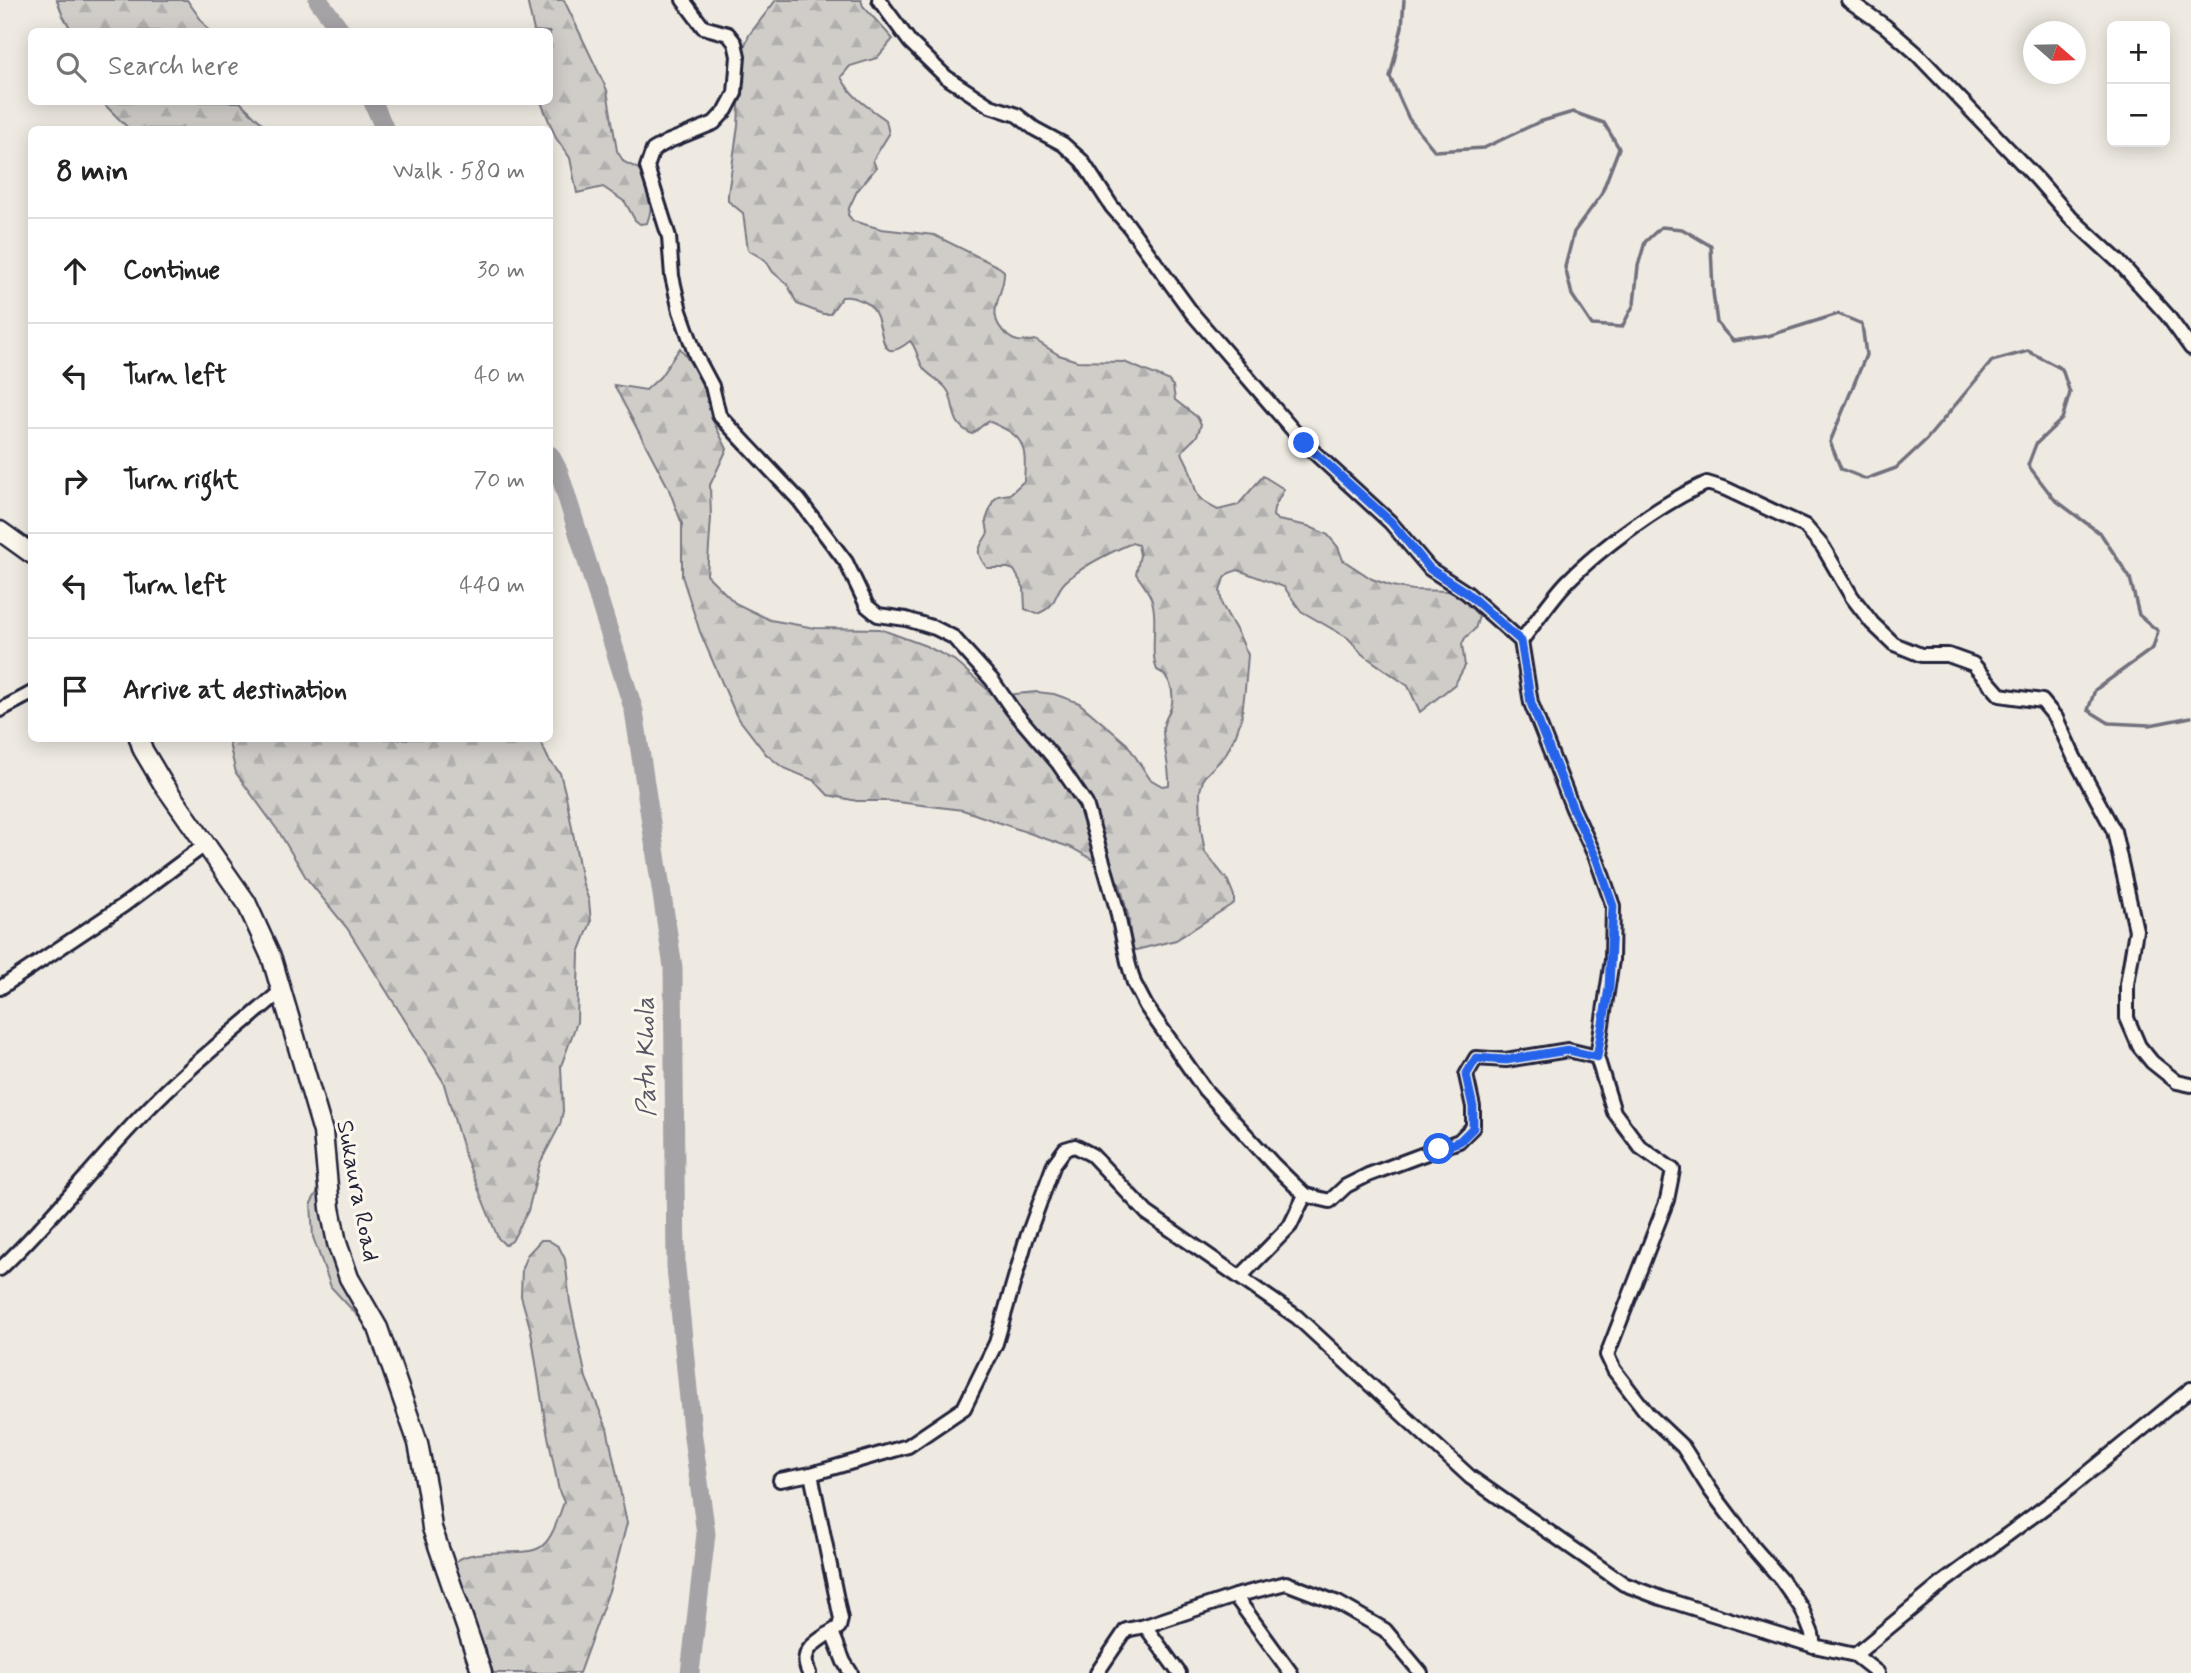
<!DOCTYPE html>
<meta charset="utf-8">
<style>
body{margin:0;font-family:Mynerve,sans-serif;background:#f2f2f2;color:#222}
.controls{position:absolute;right:21px;top:21px;display:grid;overflow:hidden;border-radius:10px;box-shadow:0 4px 18px #0003}
.controls button{width:63px;height:63px;display:grid;place-items:center;padding:0;border:0;border-bottom:2px solid #e0e0e0;background:#fff;color:#222;font:35px sans-serif}
.compass{position:absolute;left:2023px;top:21px;width:63px;height:63px;border-radius:50%;background:#fff;box-shadow:0 4px 18px #0003;rotate:110deg}
.stop{position:absolute;width:21px;height:21px;margin:-16px;border:5px solid #2563eb;border-radius:50%;background:#fff}
.stop.end{background:#2563eb;border-color:#fff;box-shadow:0 2px 7px #0008}
.list{margin:0;padding:0;list-style:none}
h2{display:flex;justify-content:space-between;align-items:center;height:91px;margin:0;padding:0 28px;font-size:30px}
h2 small{font-size:23px;font-weight:400;color:#767676}
.list li{display:grid;grid-template-columns:46px 1fr auto;gap:21px;align-items:center;box-sizing:border-box;height:105px;padding:0 28px;border-top:2px solid #e0e0e0}
.list b{display:block;font-size:26px;white-space:nowrap}
.list em{font-size:23px;font-style:normal;color:#767676}
.icon{flex:none;width:38px;height:38px;fill:none;stroke:currentColor;stroke-width:2;stroke-linecap:round;stroke-linejoin:round}
.map{position:relative;flex:none;width:2191px;height:1673px;overflow:hidden}
.search{position:absolute;background:#fff;box-shadow:0 4px 18px #0003;left:28px;top:28px;width:525px;height:77px;display:flex;align-items:center;gap:18px;box-sizing:border-box;padding:0 24px;border-radius:10px;color:#767676;font-size:26px}
.panel{position:absolute;background:#fff;box-shadow:0 4px 18px #0003;left:28px;top:126px;width:525px;height:616px;border-radius:10px}
.map>svg:first-child{display:block}
.green{fill:#d0cdc9;stroke:#797882;stroke-width:2}
.forest{fill:url(#forest-firs);stroke:#797882;stroke-width:2}
.lines{fill:none;stroke-linecap:round;stroke-linejoin:round}
.stream{stroke:#716f7c;stroke-width:3.5}
.river{stroke:#a6a3a7;stroke-width:19}
.street-casing{stroke:#22223b;stroke-width:18}
.secondary-casing{stroke:#22223b;stroke-width:23}
.street{stroke:#fbf7ec;stroke-width:12}
.secondary{stroke:#fbf7ec;stroke-width:18}
.route{stroke:#2563eb;stroke-width:9}
.labels{text-anchor:middle;dominant-baseline:central;stroke-width:6;stroke-linejoin:round;paint-order:stroke}
.street-label{font-size:24px;fill:#22223b;stroke:#fbf7ec}
.water-label{font-size:26px;font-style:italic;fill:#575666;stroke:#fbf7ec}
</style>
<div class="map">
<svg width="2191" height="1673" viewBox="0 0 2191 1673">
<defs>
<pattern id="forest-firs" width="22" height="20" patternUnits="userSpaceOnUse" patternTransform="scale(1.75)"><rect width="22" height="20" fill="#d0cdc9"/><path d="M5 1l3.5 6h-7zM16 11l3.5 6h-7z" fill="#b2b0ae"/></pattern>
</defs>
<rect width="100%" height="100%" fill="#eeeae2"/>
<filter id="ink" filterUnits="userSpaceOnUse"><feTurbulence type="fractalNoise" baseFrequency=".0143" numOctaves="2"/><feDisplacementMap in="SourceGraphic" scale="14" xChannelSelector="R" yChannelSelector="G"/><feConvolveMatrix kernelMatrix="1 2 1 2 8 2 1 2 1" color-interpolation-filters="sRGB"/></filter>
<g filter="url(#ink)">
<path class="green" d="M322 1184 369 1328 331 1287 313 1237 311 1203Z"/>
<g class="forest">
<path d="M57 0H187L209 31H72L63 16Z"/>
<path d="M527 0H564L607 90 617 151 624 162 641 170C649 189 655 203 647 223L640 224 635 220 625 202 603 187 577 193 570 158 556 138 541 102H550V32L534 31Z"/>
<path d="M776 0H861L863 6 893 39 877 58 850 66 841 77C851 97 868 107 886 120L889 134 873 160 876 168 857 191 849 208 848 215 853 221 881 229 934 235 999 267 1004 271C1006 295 981 313 1008 336 1016 343 1024 342 1035 340L1059 355 1077 361 1124 362 1168 380 1173 386 1175 400 1197 417 1201 424C1196 444 1191 438 1182 452 1184 459 1187 461 1189 468 1198 494 1192 497 1218 510L1238 505 1263 476 1284 489 1274 508 1273 516 1278 520 1308 526 1328 535 1338 547 1343 560 1372 579 1392 586 1413 590 1448 591 1460 596 1479 616 1475 629 1465 638 1462 644 1465 666 1455 684 1420 712 1408 686 1362 654 1348 638 1301 611 1284 587 1238 570 1229 573 1224 578 1220 591 1222 605 1239 635 1248 655 1245 690 1241 720 1236 734 1225 756 1204 777 1200 791 1201 829 1205 852 1228 881 1234 896V903L1176 940 1132 951 1128 915 1120 885 1107 868 1072 848 963 810 889 801H857L828 795 815 781 782 767 766 754 736 715 700 632 682 576V524L668 487 614 385 646 390 660 377 680 348 705 384 712 419 727 449 710 485 711 518 707 575 735 603 770 620 815 628 880 629 926 646 954 660 995 696 1036 692 1054 694 1079 703 1127 744 1150 779 1162 786 1169 785C1170 766 1163 748 1163 729 1163 720 1171 712 1172 703 1174 690 1169 675 1157 670 1149 650 1159 619 1151 598 1148 590 1141 581 1136 574L1140 555 1138 545 1132 543C1111 552 1081 567 1065 582 1052 596 1059 605 1037 614L1025 609 1024 588 1014 570 1008 568H987C974 551 978 550 988 533L986 520 993 501 998 496 1010 494 1024 481C1027 442 1023 436 988 421L972 434C951 424 956 411 949 393 945 383 932 378 925 370 917 361 918 349 910 341 870 373 892 313 863 301 855 298 850 296 842 297L830 314H823L797 304 788 285 773 272 765 260 748 250 743 213 728 201V194L738 126 740 86 739 59 749 35Z"/>
<path d="M102 102H240L268 129H129Z"/>
<path d="M228 739H539L549 760 560 773 566 796 582 881 589 901 591 922 579 953 577 1022 561 1066 563 1111 560 1125 540 1163 528 1211 512 1241 505 1245 498 1238 465 1156 443 1081 347 928 307 879 279 832 236 773Z"/>
<path d="M541 1240H548L559 1247 565 1259 570 1302 586 1378 607 1428 627 1523 610 1588 579 1673H489L457 1585 455 1562C464 1555 476 1554 487 1553 543 1551 545 1558 564 1502L559 1491 545 1421 531 1331 521 1296 522 1268 527 1255Z"/>
</g>
<g class="lines">
<path class="stream" d="M1404 0 1402 27 1390 77 1409 119 1435 151 1484 148 1539 122 1573 112 1604 123 1619 148 1601 195 1574 232 1565 267 1572 295 1592 325 1622 327 1634 304 1638 266 1645 242 1661 227 1682 229 1711 246 1713 292 1717 323 1733 341 1768 336 1838 314 1862 324 1866 355 1830 442 1841 469 1866 479 1896 468 1926 440 1992 361 2028 351 2062 369 2070 393 2062 419 2036 444 2028 465 2054 499 2101 534 2130 578 2139 615 2158 631 2153 648 2095 690 2088 710 2109 723 2150 725 2191 717"/>
<g class="river">
<path d="M318 0 342 32"/>
<path d="M373 102 385 130"/>
<path d="M550 455 559 472 634 711 673 967 676 1268 692 1430 706 1534 690 1673"/>
</g>
<defs>
<g id="street">
<path d="M683 0 703 27 728 34 735 43 738 56 735 93 726 110 714 123 667 142 653 150 647 167 669 237 672 276 680 311 696 356 712 386 719 415 799 500 846 562 867 606 878 615 906 619 935 628 953 637 992 680 1012 709 1058 763 1086 804 1116 906 1128 962 1134 983 1146 1006 1205 1090 1274 1165 1305 1195 1290 1226 1240 1277"/>
<path d="M879 0 910 42 946 77 990 106 1017 115 1035 129 1063 144 1082 161 1112 207 1128 225 1192 313 1304 443 1390 522 1430 569 1467 593 1521 641 1531 703 1573 809 1597 860 1613 906 1612 960 1597 1057 1614 1112 1640 1147 1673 1170 1667 1200 1607 1355 1614 1370 1647 1413 1683 1447 1711 1491 1754 1548 1781 1579 1802 1609 1812 1634 1814 1646"/>
<path d="M1848 0 1885 26 1915 52 2038 180 2071 218 2119 262 2167 315 2191 348"/>
<path d="M1521 641C1536 622 1550 600 1567 582 1600 548 1663 502 1707 483L1726 489 1805 526 1823 547 1852 597 1872 623 1894 644 1921 655H1948L1973 664 2000 695 2042 701 2056 718 2074 757 2114 831 2136 930 2127 984V1018L2139 1046 2152 1062 2177 1082 2191 1085"/>
<path d="M0 710 32 693"/>
<path d="M0 988 124 905 206 844"/>
<path d="M1305 1195 1330 1201 1346 1186 1368 1175 1459 1141 1473 1127V1107L1466 1075 1476 1058 1506 1060 1568 1050 1597 1057"/>
<path d="M0 1269C52 1220 95 1163 145 1112 187 1068 235 1031 281 991"/>
<path d="M780 1480 811 1474 908 1446 964 1408 996 1343 1026 1240 1054 1164 1065 1149 1075 1146 1092 1155 1147 1213 1297 1317 1470 1477 1624 1584 1661 1598 1814 1646 1855 1655 1878 1673"/>
<path d="M1235 1596 1291 1673"/>
<path d="M1145 1626 1179 1673"/>
<path d="M832 1632 844 1662 851 1673"/>
<path d="M1855 1655 1945 1581 2061 1495 2191 1389"/>
<path d="M809 1673C796 1648 822 1639 839 1627L841 1619 811 1474"/>
<path d="M1097 1673 1126 1630 1145 1626 1235 1596 1286 1583 1338 1603 1385 1630 1421 1673"/>
</g>
<g id="secondary">
<path d="M0 531 32 554"/>
<path d="M139 738 143 750 162 782 246 902 272 959 323 1132 330 1208 337 1243 349 1278 378 1328 418 1443 427 1490 432 1528 482 1673"/>
</g>
</defs>
<use href="#street" class="street-casing"/>
<use href="#secondary" class="secondary-casing"/>
<use href="#street" class="street"/>
<use href="#secondary" class="secondary"/>
</g>
</g>
<g class="lines" filter="url(#ink)">
<path class="route" d="M1304 443 1391 522 1430 569 1467 593 1521 641 1531 703 1573 809 1597 860 1613 906 1609 988 1597 1057 1568 1050 1506 1060 1476 1058 1466 1075 1473 1107V1128L1460 1141 1439 1149"/>
</g>
<g class="labels">
<g class="street-label">
<text transform="translate(357 1191) rotate(79)">Sukaura Road</text>
</g>
<g class="water-label">
<text transform="translate(647 1057) rotate(-91)">Patu Khola</text>
</g>
</g>
</svg>
<div class="controls">
<button>+</button>
<button>−</button>
</div>
<svg class="compass" viewBox="-18 -18 36 36"><path d="M0-13l5 13h-10z" fill="#e53935"/><path d="M0 13l5-13h-10z" fill="#767676"/></svg>
<div class="stop" style="left:1439px;top:1149px"></div>
<div class="stop end" style="left:1304px;top:443px"></div>
<div class="search"><svg class="icon" aria-label="search" viewBox="0 0 24 24"><circle cx="10" cy="10" r="6"/><path d="M15 15l6 6"/></svg>Search here</div>
<section class="panel">
<h2>8 min<small>Walk · 580 m</small></h2>
<ul class="list">
<li><svg class="icon" aria-label="ahead" viewBox="0 0 24 24"><path d="M12 20V5M6 11l6-6 6 6"/></svg><div><b>Continue</b></div><em>30 m</em></li>
<li><svg class="icon" aria-label="left" viewBox="0 0 24 24"><path d="M17 20v-9H6M10 6l-5 5 5 5"/></svg><div><b>Turn left</b></div><em>40 m</em></li>
<li><svg class="icon" aria-label="right" viewBox="0 0 24 24"><path d="M7 20v-9h11M14 6l5 5-5 5"/></svg><div><b>Turn right</b></div><em>70 m</em></li>
<li><svg class="icon" aria-label="left" viewBox="0 0 24 24"><path d="M17 20v-9H6M10 6l-5 5 5 5"/></svg><div><b>Turn left</b></div><em>440 m</em></li>
<li><svg class="icon" aria-label="arrive" viewBox="0 0 24 24"><path d="M6 21V4h12l-3 4 3 4H6"/></svg><div><b>Arrive at destination</b></div></li>
</ul>
</section>
</div>
